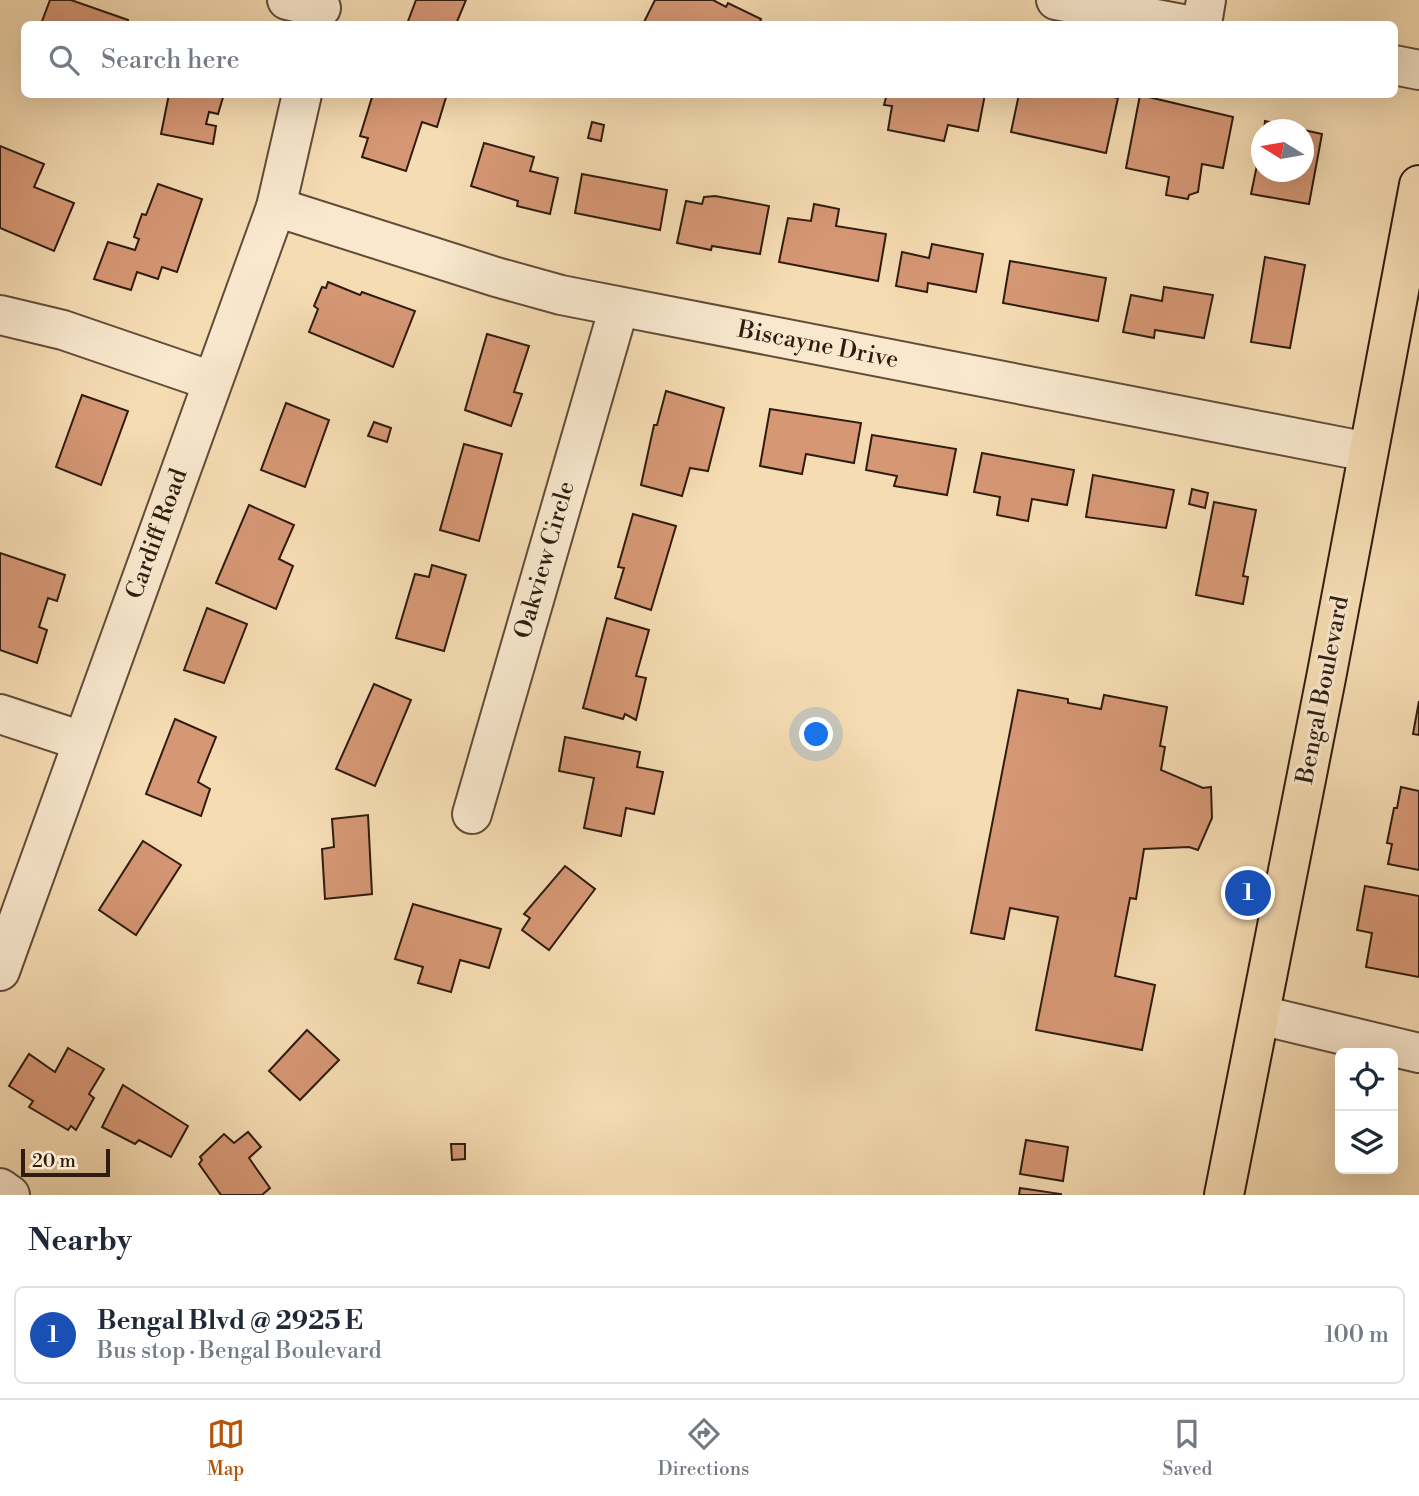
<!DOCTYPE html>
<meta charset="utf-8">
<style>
body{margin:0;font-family:"Libre Bodoni",serif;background:#f2f2f3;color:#1f2937}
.controls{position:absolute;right:21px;bottom:21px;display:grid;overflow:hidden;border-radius:10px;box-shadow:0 7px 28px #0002}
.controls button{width:63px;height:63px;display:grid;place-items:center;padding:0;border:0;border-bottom:2px solid #e0e1e3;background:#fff;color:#1f2937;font:35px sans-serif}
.compass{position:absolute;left:1251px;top:119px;width:63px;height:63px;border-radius:50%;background:#fff;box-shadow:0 7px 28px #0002;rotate:281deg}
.scale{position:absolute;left:21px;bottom:18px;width:89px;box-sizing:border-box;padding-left:7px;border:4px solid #2f1c10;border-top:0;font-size:19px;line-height:24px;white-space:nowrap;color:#2f1c10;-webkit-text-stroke:5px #f9e8ce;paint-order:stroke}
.you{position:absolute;left:817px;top:735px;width:24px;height:24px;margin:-18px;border:5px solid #fff;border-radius:50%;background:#1a73e8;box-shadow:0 0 0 10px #1a73e833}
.badge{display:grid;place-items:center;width:46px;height:46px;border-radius:50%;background:#b45309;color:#fff;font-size:23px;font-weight:700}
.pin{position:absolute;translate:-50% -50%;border:4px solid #fff;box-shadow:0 2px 7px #0006}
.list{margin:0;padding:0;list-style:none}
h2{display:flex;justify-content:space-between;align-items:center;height:91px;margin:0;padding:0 28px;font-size:30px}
h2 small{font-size:23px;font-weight:400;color:#747a83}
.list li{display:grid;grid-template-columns:46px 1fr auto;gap:21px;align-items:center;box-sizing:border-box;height:98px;margin:0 14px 14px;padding:0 14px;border:2px solid #e0e1e3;border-radius:10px}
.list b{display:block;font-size:26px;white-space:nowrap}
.list p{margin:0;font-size:23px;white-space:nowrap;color:#747a83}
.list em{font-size:23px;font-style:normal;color:#747a83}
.icon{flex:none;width:38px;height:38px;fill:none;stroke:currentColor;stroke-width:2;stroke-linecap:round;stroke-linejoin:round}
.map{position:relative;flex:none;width:1419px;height:1195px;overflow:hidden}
.search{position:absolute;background:#fff;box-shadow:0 7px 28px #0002;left:21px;right:21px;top:21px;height:77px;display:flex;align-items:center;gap:18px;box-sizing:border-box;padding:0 24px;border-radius:10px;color:#747a83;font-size:26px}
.sheet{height:203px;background:#fff}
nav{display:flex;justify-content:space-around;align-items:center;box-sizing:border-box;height:98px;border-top:2px solid #e0e1e3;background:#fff;font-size:19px;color:#747a83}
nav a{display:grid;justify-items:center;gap:4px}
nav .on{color:#b45309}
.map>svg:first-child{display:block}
.building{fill:#d69775;stroke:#2f1c10;stroke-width:2}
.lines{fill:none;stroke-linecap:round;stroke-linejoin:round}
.minor-casing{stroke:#614c39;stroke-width:42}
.major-casing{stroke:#2f1c10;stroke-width:42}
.minor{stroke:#f9e8ce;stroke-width:38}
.major{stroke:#f6dcb3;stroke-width:38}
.labels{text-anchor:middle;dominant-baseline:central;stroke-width:6;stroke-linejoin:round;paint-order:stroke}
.street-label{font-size:24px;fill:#2f1c10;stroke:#f9e8ce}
</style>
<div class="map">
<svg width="1419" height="1195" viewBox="0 0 1419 1195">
<rect width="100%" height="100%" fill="#f6dcb3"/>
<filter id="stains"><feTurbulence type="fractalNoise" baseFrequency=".00286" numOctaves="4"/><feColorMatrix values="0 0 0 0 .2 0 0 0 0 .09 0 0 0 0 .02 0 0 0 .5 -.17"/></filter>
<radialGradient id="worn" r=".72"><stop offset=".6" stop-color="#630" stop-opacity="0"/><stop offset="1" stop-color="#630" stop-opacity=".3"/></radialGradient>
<g class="building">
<path d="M50 0H71L128 20 127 24H41Z"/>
<path d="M416 0H466L456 24H407Z"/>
<path d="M655 0H713L726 7 728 3 761 19 759 24H643Z"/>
<path d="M169 94H224L218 114 209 112 206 124 216 126 213 144 161 134Z"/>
<path d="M373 94H447L437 127 422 122 406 171 362 157 368 138 360 136Z"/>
<path d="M887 94H985L978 131 948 125 944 141 888 130 892 106 884 105Z"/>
<path d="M1019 94H1099L1118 98 1106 153 1011 132Z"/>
<path d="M1140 95 1233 117 1223 168 1202 164 1198 192 1189 195 1188 199 1166 195 1169 177 1126 168Z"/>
<path d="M1265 121 1303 130H1264Z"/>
<path d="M592 122 604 125 601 141 588 138Z"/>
<path d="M1304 130 1322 134 1309 204 1251 194 1262 141V172H1304Z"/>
<path d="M484 143 534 157 530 171 558 178 550 214 517 206 518 201 471 186Z"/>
<path d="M0 146 44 164 34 187 74 203 54 251 0 228Z"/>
<path d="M582 174 667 190 660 230 575 213Z"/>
<path d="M158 184 202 199 177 272 162 267 158 279 137 272 131 290 94 279 108 242 135 250 139 239 134 237 142 214 146 215Z"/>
<path d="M715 196 769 206 760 254 712 246 711 250 677 243 686 201 702 204 704 197Z"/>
<path d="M814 204 839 209 836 226 886 234 878 281 779 262 788 218 811 221Z"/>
<path d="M932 244 983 254 976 292 928 283 927 292 896 286 902 252 929 258Z"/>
<path d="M1265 257 1305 265 1290 348 1251 342Z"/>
<path d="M1010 261 1106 278 1098 321 1003 303Z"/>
<path d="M328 282 360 295 362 292 415 311 393 367 309 332 318 309 314 306 322 287 326 288Z"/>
<path d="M1164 287 1213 295 1204 338 1155 330 1154 338 1123 332 1131 295 1162 301Z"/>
<path d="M487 334 529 346 514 392 522 394 511 426 465 410Z"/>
<path d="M666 391 724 408 708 471 690 468 682 496 641 485 654 425H657Z"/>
<path d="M82 395 128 411 101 485 56 467Z"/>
<path d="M286 403 329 420 305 487 261 470Z"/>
<path d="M770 409 861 423 854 463 806 454 802 474 760 466Z"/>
<path d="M374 422 391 428 387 442 368 436Z"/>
<path d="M872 435 956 449 947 495 894 486 897 476 866 470Z"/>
<path d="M464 444 502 454 479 541 440 530Z"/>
<path d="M982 453 1074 470 1067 505 1032 499 1028 521 997 515 1000 497 974 492Z"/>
<path d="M1093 475 1174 490 1166 528 1086 517Z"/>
<path d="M1192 489 1208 493 1205 508 1189 504Z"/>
<path d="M1214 502 1256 510 1243 576 1248 577 1243 604 1196 595Z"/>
<path d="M249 505 294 525 279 559 293 566 276 609 216 583Z"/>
<path d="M633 514 676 526 651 610 615 598 624 568 618 567Z"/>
<path d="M0 553 65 575 57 601 48 598 39 627 47 630 37 663 0 650Z"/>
<path d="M432 565 466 575 444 651 396 638 415 574 429 577Z"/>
<path d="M207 608 247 624 224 683 184 670Z"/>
<path d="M607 618 649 630 636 676 646 678 636 720 625 714 623 719 583 708Z"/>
<path d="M374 684 411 700 375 786 336 769Z"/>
<path d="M1018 690 1068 699V703L1101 709 1104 695 1167 707 1160 746 1165 747 1161 770 1203 788 1211 787 1212 818 1198 850 1189 847 1144 849 1136 899 1130 898 1115 976 1155 985 1142 1050 1036 1030 1058 917 1010 908 1004 939 971 933Z"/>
<path d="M1419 701V735L1413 734Z"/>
<path d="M175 719 216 737 198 782 210 789 201 816 146 794Z"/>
<path d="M565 737 640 752 637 767 663 772 654 814 626 808 621 836 584 828 594 778 559 771Z"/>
<path d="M1401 787 1419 791V870L1388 864 1392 844 1387 843 1394 808H1397Z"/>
<path d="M368 815 372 894 325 899 322 849 334 847 332 819Z"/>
<path d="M143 841 181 865 136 935 99 910Z"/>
<path d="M565 866 595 889 549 950 522 930 530 918 524 914Z"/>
<path d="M1365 886 1419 896V977L1366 967 1372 933 1357 930Z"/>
<path d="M413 904 501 929 489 968 460 960 451 992 418 983 423 967 395 959Z"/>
<path d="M307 1030 339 1060 300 1100 269 1071Z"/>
<path d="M68 1048 104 1069 89 1094 94 1098 76 1130 71 1126 68 1130 29 1107 33 1101 9 1086 29 1054 55 1072Z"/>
<path d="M123 1085 188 1126 171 1157 139 1140 135 1144 102 1127Z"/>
<path d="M248 1132 261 1147 249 1158 270 1188 262 1195H221L199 1164 202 1160 200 1157 224 1134 234 1143Z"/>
<path d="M1026 1140 1068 1147 1063 1181 1020 1174Z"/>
<path d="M451 1144H465V1159L452 1160Z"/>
<path d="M1020 1188 1061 1194V1195H1019Z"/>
</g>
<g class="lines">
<defs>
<g id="minor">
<path d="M287 0 321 8"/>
<path d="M1056 0 1182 24"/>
<path d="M1202 24 1206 0"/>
<path d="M1394 65 1419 70"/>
<path d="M276 207 496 277 561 295 1368 452"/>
<path d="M0 315 63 330 212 381"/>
<path d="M0 714 82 741"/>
<path d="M472 814 619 307"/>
<path d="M0 971 276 207 302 94"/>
<path d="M1260 1015 1419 1053"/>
<path d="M0 1188 10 1195"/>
</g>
<path id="major" d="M1224 1195 1326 678 1419 185"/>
</defs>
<use href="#minor" class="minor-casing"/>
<use href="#major" class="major-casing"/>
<use href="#minor" class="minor"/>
<use href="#major" class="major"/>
</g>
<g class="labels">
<g class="street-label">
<text transform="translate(818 345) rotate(11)">Biscayne Drive</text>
<text transform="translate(157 534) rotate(-70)">Cardiff Road</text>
<text transform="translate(545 560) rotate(-74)">Oakview Circle</text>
<text transform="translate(1323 690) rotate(-79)">Bengal Boulevard</text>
</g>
</g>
<rect width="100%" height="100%" filter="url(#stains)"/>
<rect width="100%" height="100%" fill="url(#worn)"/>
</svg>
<div class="controls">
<button><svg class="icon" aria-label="locate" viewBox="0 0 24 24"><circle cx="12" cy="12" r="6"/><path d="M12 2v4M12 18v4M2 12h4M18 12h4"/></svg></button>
<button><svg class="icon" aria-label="layers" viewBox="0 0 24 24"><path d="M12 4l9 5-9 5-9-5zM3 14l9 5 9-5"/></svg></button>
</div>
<svg class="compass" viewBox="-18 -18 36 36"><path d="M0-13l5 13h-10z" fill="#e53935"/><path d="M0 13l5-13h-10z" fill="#747a83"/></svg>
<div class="scale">20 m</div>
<div class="you"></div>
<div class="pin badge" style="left:1248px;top:893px;background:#1a4fb4">1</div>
<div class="search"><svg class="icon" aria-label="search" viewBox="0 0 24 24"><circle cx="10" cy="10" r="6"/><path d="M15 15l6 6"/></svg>Search here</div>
</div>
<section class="sheet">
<h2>Nearby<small></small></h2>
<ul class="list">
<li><span class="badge" style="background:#1a4fb4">1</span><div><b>Bengal Blvd @ 2925 E</b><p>Bus stop · Bengal Boulevard</p></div><em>100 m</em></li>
</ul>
</section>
<nav>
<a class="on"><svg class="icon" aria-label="map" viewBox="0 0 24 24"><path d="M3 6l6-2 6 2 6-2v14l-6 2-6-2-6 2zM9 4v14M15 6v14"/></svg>Map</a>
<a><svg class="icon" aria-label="directions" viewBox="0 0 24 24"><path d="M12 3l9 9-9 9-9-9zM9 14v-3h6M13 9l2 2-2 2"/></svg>Directions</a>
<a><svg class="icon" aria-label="saved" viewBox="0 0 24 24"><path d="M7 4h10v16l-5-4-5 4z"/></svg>Saved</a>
</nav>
